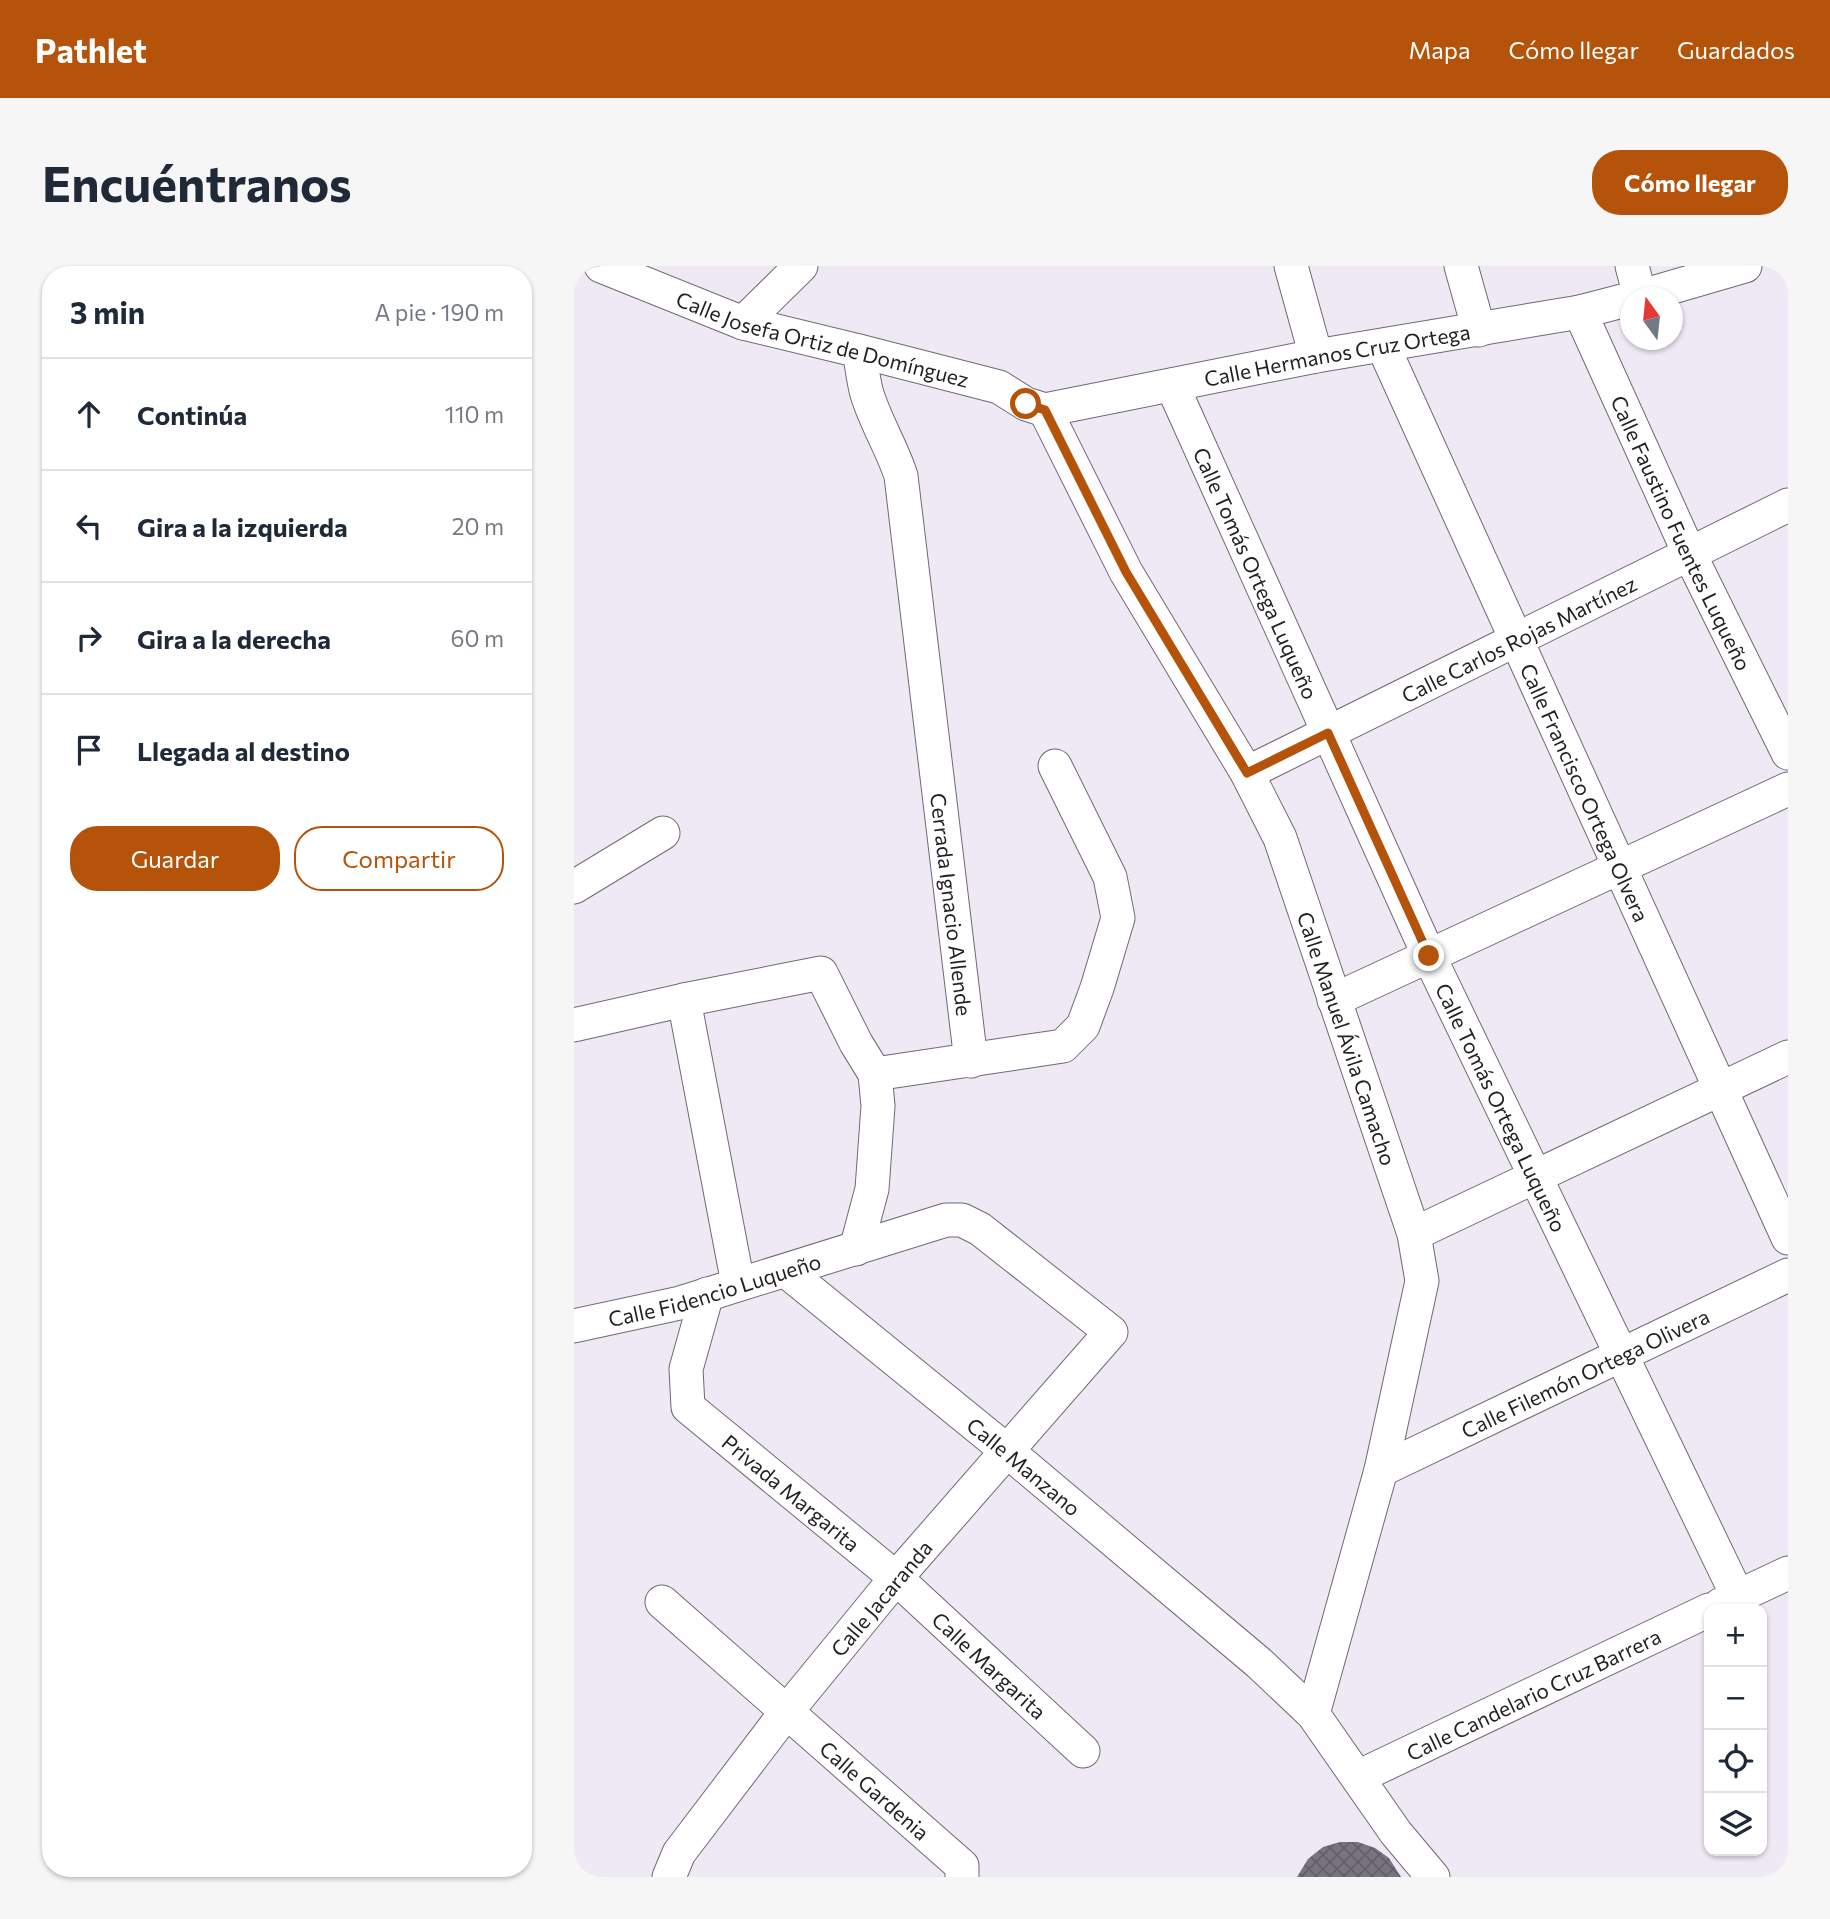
<!DOCTYPE html>
<html lang="es">
<meta charset="utf-8">
<style>
body{margin:0;font-family:Commissioner,sans-serif;background:#f6f6f7;color:#1f2937}
.controls{position:absolute;right:21px;bottom:21px;display:grid;overflow:hidden;border-radius:14px;box-shadow:0 2px 5px #0004}
.controls button{width:63px;height:63px;display:grid;place-items:center;padding:0;border:0;border-bottom:2px solid #e0e1e3;background:#fff;color:#1f2937;font:35px sans-serif}
.compass{position:absolute;left:1046px;top:21px;width:63px;height:63px;border-radius:50%;background:#fff;box-shadow:0 2px 5px #0004;rotate:345deg}
.stop{position:absolute;width:21px;height:21px;margin:-16px;border:5px solid #b45309;border-radius:50%;background:#fff}
.stop.end{background:#b45309;border-color:#fff;box-shadow:0 2px 7px #0008}
.list{margin:0;padding:0;list-style:none}
h2{display:flex;justify-content:space-between;align-items:center;height:91px;margin:0;padding:0 28px;font-size:30px}
h2 small{font-size:23px;font-weight:400;color:#747a83}
.list li{display:grid;grid-template-columns:46px 1fr auto;gap:21px;align-items:center;box-sizing:border-box;height:112px;padding:0 28px;border-top:2px solid #e0e1e3}
.list b{display:block;font-size:26px;white-space:nowrap}
.list em{font-size:23px;font-style:normal;color:#747a83}
.actions{display:flex;gap:14px;padding:21px 28px}
.actions a{flex:1;padding:16px 0;border:2px solid #b45309;border-radius:28px;text-align:center;font-size:24px;color:#b45309}
.actions .main{background:#b45309;color:#fff}
.icon{flex:none;width:38px;height:38px;fill:none;stroke:currentColor;stroke-width:2;stroke-linecap:round;stroke-linejoin:round}
.map{position:relative;flex:none;width:1214px;height:1611px;overflow:hidden;border-radius:28px}
header{display:flex;align-items:center;gap:42px;box-sizing:border-box;height:98px;padding:0 35px;background:#b45309;color:#fff}
header strong{font-size:33px}
nav{display:flex;gap:38px;margin-inline-start:auto;font-size:24px}
.intro{display:flex;align-items:center;justify-content:space-between;box-sizing:border-box;height:168px;padding:0 42px}
h1{margin:0;font-size:49px}
.button{padding:18px 32px;border-radius:28px;background:#b45309;color:#fff;font-size:24px;font-weight:700}
main{display:flex;gap:42px;padding:0 42px}
aside{flex:1;background:#fff;border-radius:28px;box-shadow:0 2px 5px #0004}
.map>svg:first-child{display:block}
.building{fill:url(#building-cross-hatch)}
.lines{fill:none;stroke-linecap:round;stroke-linejoin:round}
.street-casing{stroke:#6f6974;stroke-width:35}
.street{stroke:#fff;stroke-width:33}
.route{stroke:#b45309;stroke-width:9}
.labels{text-anchor:middle;dominant-baseline:central;stroke-width:6;stroke-linejoin:round;paint-order:stroke}
.street-label{font-size:21px;fill:#211f23;stroke:#fff}
</style>
<header>
<strong>Pathlet</strong>
<nav><a>Mapa</a><a>Cómo llegar</a><a>Guardados</a></nav>
</header>
<div class="intro"><h1>Encuéntranos</h1><a class="button">Cómo llegar</a></div>
<main>
<aside>
<h2>3 min<small>A pie · 190 m</small></h2>
<ul class="list">
<li><svg class="icon" aria-label="ahead" viewBox="0 0 24 24"><path d="M12 20V5M6 11l6-6 6 6"/></svg><div><b>Continúa</b></div><em>110 m</em></li>
<li><svg class="icon" aria-label="left" viewBox="0 0 24 24"><path d="M17 20v-9H6M10 6l-5 5 5 5"/></svg><div><b>Gira a la izquierda</b></div><em>20 m</em></li>
<li><svg class="icon" aria-label="right" viewBox="0 0 24 24"><path d="M7 20v-9h11M14 6l5 5-5 5"/></svg><div><b>Gira a la derecha</b></div><em>60 m</em></li>
<li><svg class="icon" aria-label="arrive" viewBox="0 0 24 24"><path d="M6 21V4h12l-3 4 3 4H6"/></svg><div><b>Llegada al destino</b></div></li>
</ul>
<div class="actions"><a class="main">Guardar</a><a>Compartir</a></div>
</aside>
<div class="map">
<svg width="1214" height="1611" viewBox="0 0 1214 1611">
<defs>
<pattern id="building-cross-hatch" width="8" height="8" patternUnits="userSpaceOnUse" patternTransform="scale(1.75)"><rect width="8" height="8" fill="#79737e"/><path d="M0 0l8 8M0 8l8-8" fill="none" stroke="#635e67"/></pattern>
</defs>
<rect width="100%" height="100%" fill="#efe8f5"/>
<path class="building" d="M766 1576H784L801 1582 815 1592 827 1611H723L734 1593 749 1581Z"/>
<g class="lines">
<defs>
<g id="street">
<path id="s1" d="M27 0 169 57 285 85 425 121 452 138 471 144 742 90 1006 46 1056 33"/>
<path d="M717 0 742 90"/>
<path d="M887 0 905 64"/>
<path d="M1058 0 1066 30"/>
<path d="M1061 32 1171 0"/>
<path id="s2" d="M1006 46 1115 287 1214 487"/>
<path d="M169 57 227 0"/>
<path id="s3" d="M809 80 1214 972"/>
<path id="s4" d="M285 85C288 99 289 114 293 128 302 157 318 182 327 210L397 795"/>
<path id="s5" d="M598 119 855 690 1164 1331"/>
<path id="s6" d="M471 144 552 306 673 507 706 572 840 968 848 1015 807 1204 739 1448"/>
<path id="s7" d="M673 507 1214 239"/>
<path d="M0 621 89 567"/>
<path d="M110 734 164 1018"/>
<path d="M760 734 1214 523"/>
<path d="M0 759 110 734 247 707 282 777 301 808 304 840 298 923 282 983"/>
<path d="M301 808 489 780 509 760 523 722 544 652 536 611 481 500"/>
<path d="M840 968 1214 791"/>
<path id="s8" d="M212 1005 432 1184 685 1397 739 1448 822 1567 859 1611"/>
<path id="s9" d="M133 1028 112 1103 114 1141 322 1312 509 1485"/>
<path id="s10" d="M0 1060 106 1037 372 954H388L406 963 537 1066 322 1312 213 1445 105 1587 95 1611"/>
<path id="s11" d="M807 1204 1214 1009"/>
<path id="s12" d="M88 1336 388 1600V1611"/>
<path d="M1146 1339 1214 1307"/>
<path id="s13" d="M784 1511 1135 1344"/>
</g>
</defs>
<use href="#street" class="street-casing"/>
<use href="#street" class="street"/>
</g>
<g class="lines">
<path class="route" d="M452 138 471 144 552 306 673 507 754 467 855 690"/>
</g>
<g class="labels">
<g class="street-label">
<text stroke="none"><textPath href="#s1" startOffset="234">Calle Josefa Ortiz de Domínguez</textPath></text>
<text stroke="none"><textPath href="#s1" startOffset="766">Calle Hermanos Cruz Ortega</textPath></text>
<text stroke="none"><textPath href="#s2" startOffset="243">Calle Faustino Fuentes Luqueño</textPath></text>
<text stroke="none"><textPath href="#s5" startOffset="206">Calle Tomás Ortega Luqueño</textPath></text>
<text stroke="none"><textPath href="#s7" startOffset="303">Calle Carlos Rojas Martínez</textPath></text>
<text stroke="none"><textPath href="#s3" startOffset="490">Calle Francisco Ortega Olvera</textPath></text>
<text stroke="none"><textPath href="#s4" startOffset="564">Cerrada Ignacio Allende</textPath></text>
<text stroke="none"><textPath href="#s6" startOffset="700">Calle Manuel Ávila Camacho</textPath></text>
<text stroke="none"><textPath href="#s5" startOffset="794">Calle Tomás Ortega Luqueño</textPath></text>
<text stroke="none"><textPath href="#s10" startOffset="145">Calle Fidencio Luqueño</textPath></text>
<text stroke="none"><textPath href="#s11" startOffset="226">Calle Filemón Ortega Olivera</textPath></text>
<text stroke="none"><textPath href="#s8" startOffset="308">Calle Manzano</textPath></text>
<text stroke="none"><textPath href="#s9" startOffset="250">Privada Margarita</textPath></text>
<text transform="translate(307 1332) rotate(-50)">Calle Jacaranda</text>
<text stroke="none"><textPath href="#s9" startOffset="513">Calle Margarita</textPath></text>
<text stroke="none"><textPath href="#s13" startOffset="194">Calle Candelario Cruz Barrera</textPath></text>
<text stroke="none"><textPath href="#s12" startOffset="284">Calle Gardenia</textPath></text>
</g>
</g>
</svg>
<div class="controls">
<button>+</button>
<button>−</button>
<button><svg class="icon" aria-label="locate" viewBox="0 0 24 24"><circle cx="12" cy="12" r="6"/><path d="M12 2v4M12 18v4M2 12h4M18 12h4"/></svg></button>
<button><svg class="icon" aria-label="layers" viewBox="0 0 24 24"><path d="M12 4l9 5-9 5-9-5zM3 14l9 5 9-5"/></svg></button>
</div>
<svg class="compass" viewBox="-18 -18 36 36"><path d="M0-13l5 13h-10z" fill="#e53935"/><path d="M0 13l5-13h-10z" fill="#747a83"/></svg>
<div class="stop" style="left:452px;top:138px"></div>
<div class="stop end" style="left:855px;top:690px"></div>
</div>
</main>
